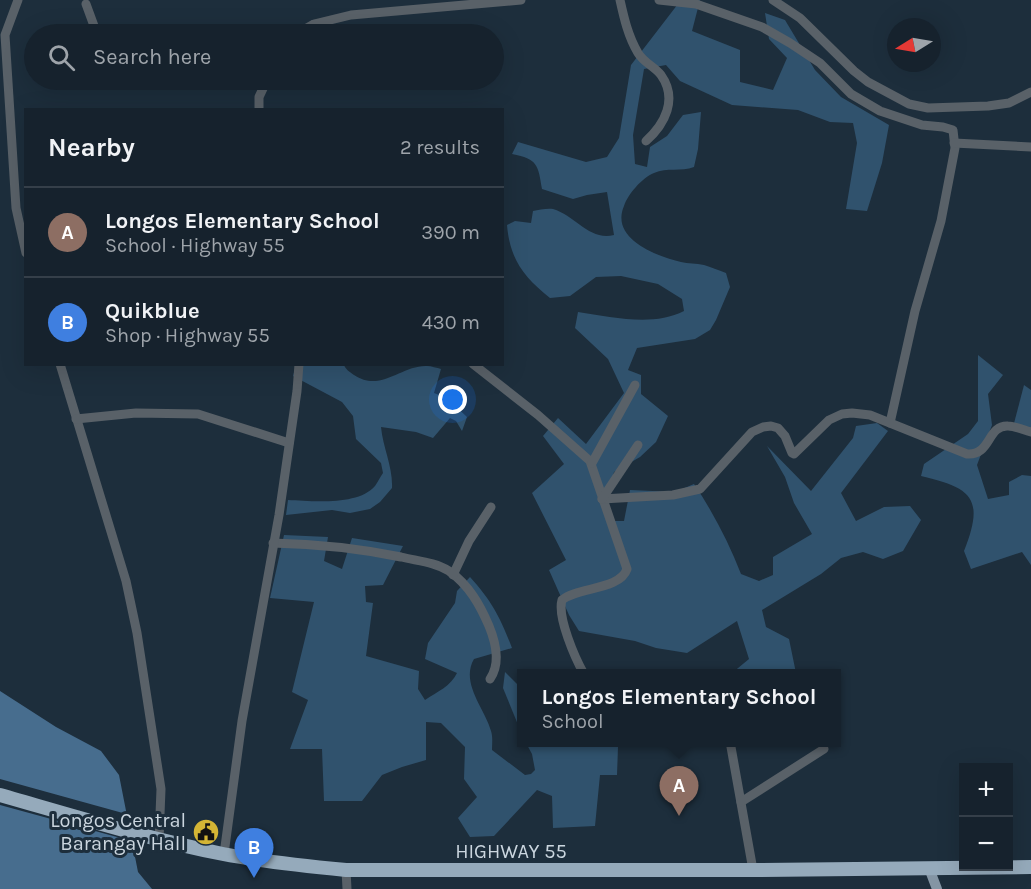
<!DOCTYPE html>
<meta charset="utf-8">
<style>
body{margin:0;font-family:Karla,sans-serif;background:#232f39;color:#f1f3f6}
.controls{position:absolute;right:18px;bottom:18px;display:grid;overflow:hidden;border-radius:0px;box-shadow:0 6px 24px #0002}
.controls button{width:54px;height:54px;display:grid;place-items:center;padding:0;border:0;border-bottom:2px solid #353f49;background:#16222d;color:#f1f3f6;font:30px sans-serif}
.compass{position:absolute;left:887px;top:18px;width:54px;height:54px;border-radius:50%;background:#16222d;box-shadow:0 6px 24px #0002;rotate:259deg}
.you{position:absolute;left:453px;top:400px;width:21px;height:21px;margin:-15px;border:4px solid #fff;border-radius:50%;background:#1a73e8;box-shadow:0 0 0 9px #1a73e833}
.badge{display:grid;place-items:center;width:39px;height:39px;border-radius:50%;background:#d4b535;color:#fff;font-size:20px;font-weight:700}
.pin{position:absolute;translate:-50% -50px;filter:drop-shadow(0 2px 3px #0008)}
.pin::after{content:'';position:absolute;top:32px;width:21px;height:18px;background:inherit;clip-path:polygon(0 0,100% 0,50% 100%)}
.popup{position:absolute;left:517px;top:669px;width:324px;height:78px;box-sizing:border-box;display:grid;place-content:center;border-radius:0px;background:#16222d;filter:drop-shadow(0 2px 4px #0005);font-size:20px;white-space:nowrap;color:#9ea4aa}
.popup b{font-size:22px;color:#f1f3f6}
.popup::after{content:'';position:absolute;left:50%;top:100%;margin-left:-12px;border:12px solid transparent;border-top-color:#16222d}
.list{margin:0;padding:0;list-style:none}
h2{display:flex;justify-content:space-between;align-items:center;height:78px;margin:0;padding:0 24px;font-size:26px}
h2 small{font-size:20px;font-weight:400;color:#9ea4aa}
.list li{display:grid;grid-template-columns:39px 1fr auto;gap:18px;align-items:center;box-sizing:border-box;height:90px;padding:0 24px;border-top:2px solid #353f49}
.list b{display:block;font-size:22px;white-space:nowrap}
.list p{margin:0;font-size:20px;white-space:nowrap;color:#9ea4aa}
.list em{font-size:20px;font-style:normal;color:#9ea4aa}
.icon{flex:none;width:33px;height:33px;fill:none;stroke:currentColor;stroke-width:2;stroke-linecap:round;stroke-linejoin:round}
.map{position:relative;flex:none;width:1031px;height:889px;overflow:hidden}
.search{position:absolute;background:#16222d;box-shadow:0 6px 24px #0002;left:24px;top:24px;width:480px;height:66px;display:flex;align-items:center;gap:15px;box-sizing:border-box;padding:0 21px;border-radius:33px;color:#9ea4aa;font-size:22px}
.panel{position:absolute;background:#16222d;box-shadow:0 6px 24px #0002;left:24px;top:108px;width:480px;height:258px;border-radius:0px}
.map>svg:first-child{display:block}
.green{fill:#30526d}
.water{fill:#476d8e}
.pier{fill:#1d2e3c}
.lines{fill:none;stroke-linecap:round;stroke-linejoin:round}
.minor{stroke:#596168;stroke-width:9}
.major{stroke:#8495a4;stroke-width:10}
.highway{stroke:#95aabb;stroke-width:14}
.labels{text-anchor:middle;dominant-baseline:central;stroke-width:6;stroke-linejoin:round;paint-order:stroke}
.poi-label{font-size:20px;fill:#cbd6df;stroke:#1d2e3c;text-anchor:end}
.street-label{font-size:20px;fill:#cbd6df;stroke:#1d2e3c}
</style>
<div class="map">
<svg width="1031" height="889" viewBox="0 0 1031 889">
<rect width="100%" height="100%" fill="#1d2e3c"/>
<g class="green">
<path d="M681 0H700L692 31 740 50V82L773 90 787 58 769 39 765 13 785 20 815 70 841 97 889 125 882 163 867 211 846 209 857 143 853 123 830 122 798 110 732 105 680 81 666 65 644 69 633 135 635 164 647 167 650 147 667 136 683 115 701 112 698 149 694 167C681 172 667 167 654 173 642 178 628 194 624 206 610 239 656 256 681 262 688 264 696 263 704 265 711 267 718 270 726 273L730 287 716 320 710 330 695 339 637 348 628 370 641 375V394L668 416 656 442 640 457 614 472 606 503 613 521H624L630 490 675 492 694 484C713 512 729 543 741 574L759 581 773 575V557L812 534 794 503 785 477 767 446 811 491 853 438 856 426 877 423 888 431 841 493 856 521 884 507 910 506 921 520 903 551 883 559 863 552 841 558 821 574 762 610 766 627 789 639 796 673H732L749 659 737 621 687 653 656 648 635 641 579 631 569 615 549 570 566 560 532 493 564 464 543 436 558 418 586 444 624 393 608 359 575 328 578 312C612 317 653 327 684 311L682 299 658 284 621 276 596 277 570 296 550 298C524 277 510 260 507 225L515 221 531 223 533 211C539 210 547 208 553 209 576 216 589 241 614 235L607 192 587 195 573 199 542 189C538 165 538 159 512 154L518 142 586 162 607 157 619 138 631 65Z"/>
<path d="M978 355 1003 375 988 394 992 425 977 465 988 499 1009 495V482L1022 475 1031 476V565L1022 552 971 569 964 551C985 498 972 488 921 476L924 464 968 434 978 421Z"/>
<path d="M296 365H344C346 370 349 371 354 375 381 393 401 365 427 366 431 366 437 368 441 369L434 393 447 398 467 417 462 431 456 421 450 418 433 438 416 432 381 427C383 448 393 467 392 488L380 502 370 509 350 513 332 510 286 515 288 500C312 501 358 506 375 486 378 482 380 477 383 473L381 463 356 439 353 416 342 402 293 376Z"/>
<path d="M1024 385 1031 390V430L1012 431Z"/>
<path d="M284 535 328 537 324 561 342 569 352 538 403 546 383 585 365 586 366 602 373 603 366 656 419 671 418 689 425 700C437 692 451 686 457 673L425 659 428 643 455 603 457 591 470 577C492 601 501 619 512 648L474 659C460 683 485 709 491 731 493 737 492 744 492 750L525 775 531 774 535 770 532 754 526 743 699 742 700 747H618L617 775H600L595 826 553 828 552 796 537 790 494 836 470 837 458 818 477 797 464 779 465 747 441 723 426 722V760L402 767 382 775 362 801H324L322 749H290L308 700 292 692 314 602 270 598Z"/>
<path d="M505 672 521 688V732L503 688Z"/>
</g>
<path class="water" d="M0 691 56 727 101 751 119 775 138 872 152 889H0Z"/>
<path class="pier" d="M0 779 130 815 132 828 128 840 0 805Z"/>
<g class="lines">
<g class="minor">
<path d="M18 0 5 35 16 208 26 253"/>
<path d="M620 0C624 18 628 36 638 53 644 63 654 66 661 75 678 99 665 124 646 141"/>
<path d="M659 0 696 4 762 27 790 43 820 63 851 94 880 111 922 125 943 127 953 130 955 148 941 221 915 311 890 423"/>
<path d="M773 0 800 18 854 71 868 82 909 104 928 108 988 106 1009 103 1031 92"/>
<path d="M86 4 97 34"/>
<path d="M297 34 314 24 351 15 521 0"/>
<path d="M259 110V97L267 80"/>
<path d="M954 143 1031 147"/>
<path d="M60 364 126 581 137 633 161 789 159 840"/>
<path d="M473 364 538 415 590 461 627 569C620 590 577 587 562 600 557 617 575 658 584 674"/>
<path d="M76 419 136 413 198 414 289 443"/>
<path d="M592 463 635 385"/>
<path d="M602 499 673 495 700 489 752 432 763 427 771 426 778 428 785 436 792 453 794 454 829 420 842 414 852 413 870 415 967 454C991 456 987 425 1008 426 1015 426 1024 430 1031 432"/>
<path d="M602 499 638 445"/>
<path d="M273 543C318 544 357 548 401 557 417 561 435 562 449 571 469 585 480 605 489 626 496 643 501 663 490 679"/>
<path d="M453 575 469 541 491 507"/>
<path d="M731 747 753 870"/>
<path d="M741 802 824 749"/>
<path d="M224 854 242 721 279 515 297 391 299 364"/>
<path d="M346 870 347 889"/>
</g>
<path class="major" d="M929 868 937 889"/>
<path class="highway" d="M0 795C74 816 148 839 223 854 264 862 305 866 346 870H753L1031 867"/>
</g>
<defs>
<symbol id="civic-disc" viewBox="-11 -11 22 22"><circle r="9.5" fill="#d4b535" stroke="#1d2e3c"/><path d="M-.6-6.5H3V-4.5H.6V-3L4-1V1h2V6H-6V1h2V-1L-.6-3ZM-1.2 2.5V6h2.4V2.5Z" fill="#111"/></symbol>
</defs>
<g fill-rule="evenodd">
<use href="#civic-disc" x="191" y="817" width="30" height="30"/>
</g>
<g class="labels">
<g class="poi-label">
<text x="186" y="820">Longos Central<tspan x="186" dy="23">Barangay Hall</tspan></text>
</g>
<g class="street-label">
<text x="511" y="851">HIGHWAY 55</text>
</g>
</g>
</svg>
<div class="controls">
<button>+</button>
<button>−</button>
</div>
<svg class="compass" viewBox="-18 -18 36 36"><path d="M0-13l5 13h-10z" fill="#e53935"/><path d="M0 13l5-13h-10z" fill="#9ea4aa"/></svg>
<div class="you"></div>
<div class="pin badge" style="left:679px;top:816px;background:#8d6e63">A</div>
<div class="popup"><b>Longos Elementary School</b>School</div>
<div class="pin badge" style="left:254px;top:878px;background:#3f7fe0">B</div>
<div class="search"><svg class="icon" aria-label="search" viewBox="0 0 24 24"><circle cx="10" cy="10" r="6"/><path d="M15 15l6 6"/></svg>Search here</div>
<section class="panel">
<h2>Nearby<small>2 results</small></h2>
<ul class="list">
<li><span class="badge" style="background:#8d6e63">A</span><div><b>Longos Elementary School</b><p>School · Highway 55</p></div><em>390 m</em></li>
<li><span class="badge" style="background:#3f7fe0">B</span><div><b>Quikblue</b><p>Shop · Highway 55</p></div><em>430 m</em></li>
</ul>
</section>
</div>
